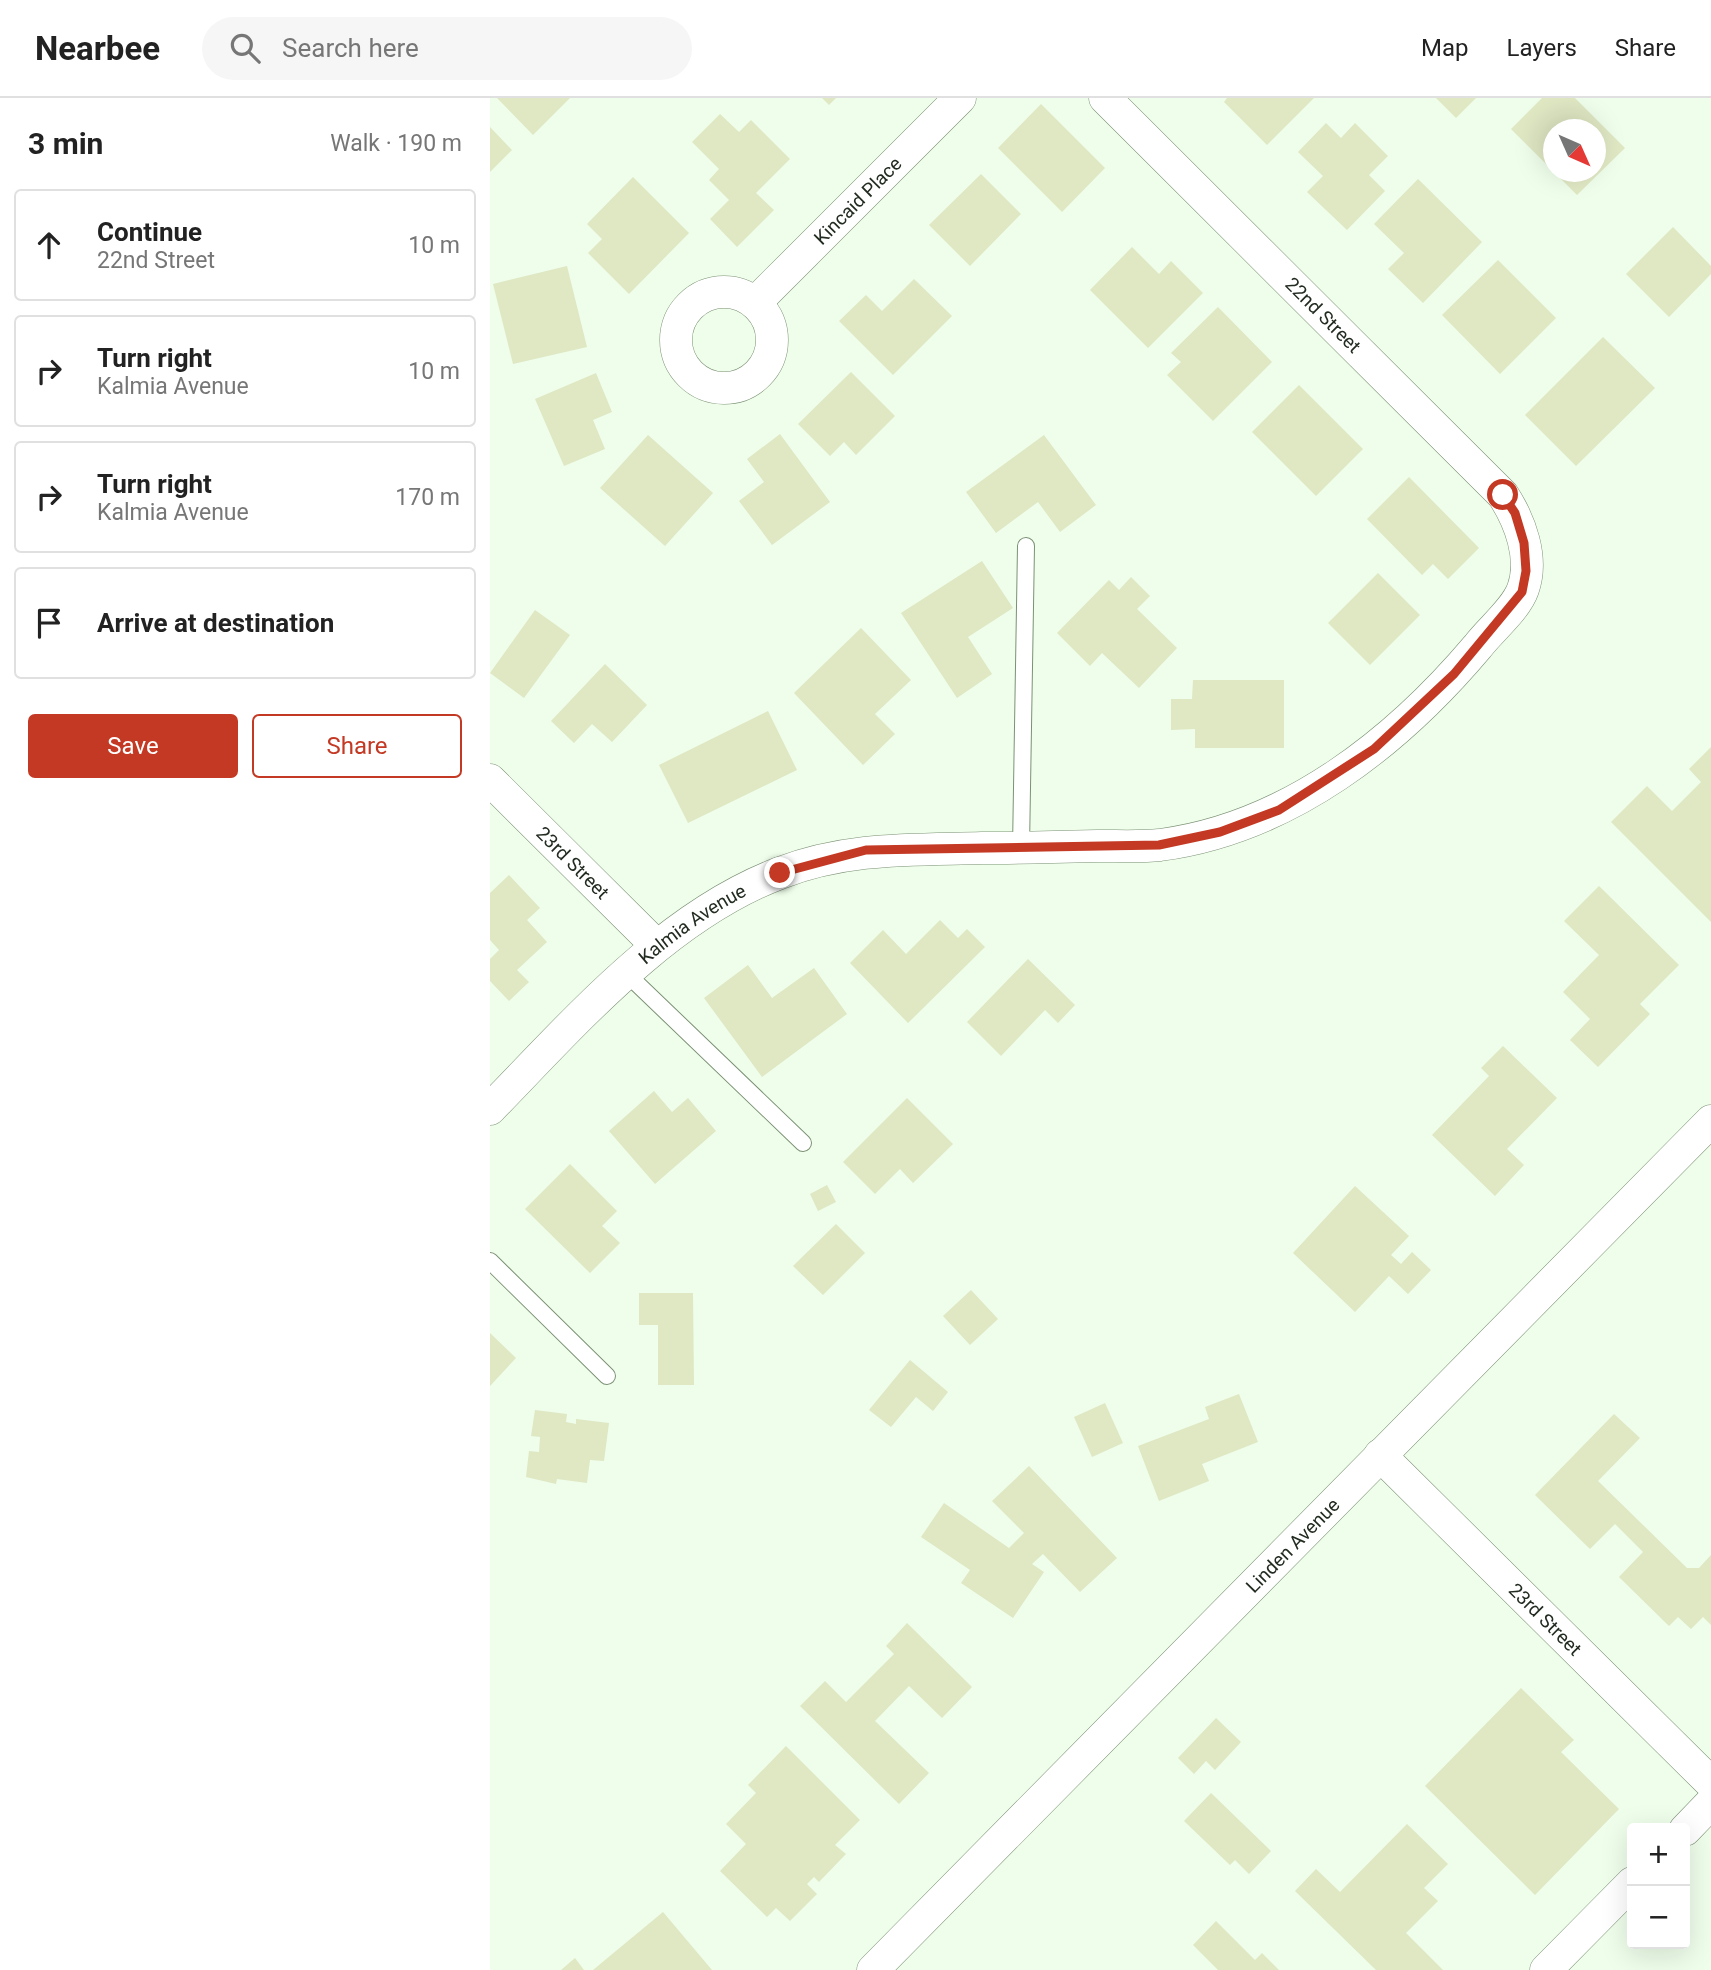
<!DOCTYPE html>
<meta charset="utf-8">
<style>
body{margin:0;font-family:Roboto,sans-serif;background:#f6f6f6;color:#222}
.controls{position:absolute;right:21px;bottom:21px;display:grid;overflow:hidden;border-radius:7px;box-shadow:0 7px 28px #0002}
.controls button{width:63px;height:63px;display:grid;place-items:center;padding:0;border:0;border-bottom:2px solid #e0e0e0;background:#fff;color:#222;font:35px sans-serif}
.compass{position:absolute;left:1053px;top:21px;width:63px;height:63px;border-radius:50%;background:#fff;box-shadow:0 7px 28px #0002;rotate:135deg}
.stop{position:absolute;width:21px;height:21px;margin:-16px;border:5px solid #c43923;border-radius:50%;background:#fff}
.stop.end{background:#c43923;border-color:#fff;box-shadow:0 2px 7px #0008}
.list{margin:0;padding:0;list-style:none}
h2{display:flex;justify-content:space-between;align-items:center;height:91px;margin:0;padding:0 28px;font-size:30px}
h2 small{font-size:23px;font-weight:400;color:#767676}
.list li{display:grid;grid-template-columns:46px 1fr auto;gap:21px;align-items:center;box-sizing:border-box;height:112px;margin:0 14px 14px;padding:0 14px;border:2px solid #e0e0e0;border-radius:7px}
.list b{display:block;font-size:26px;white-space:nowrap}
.list p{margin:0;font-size:23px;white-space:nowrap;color:#767676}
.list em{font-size:23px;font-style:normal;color:#767676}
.actions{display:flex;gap:14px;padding:21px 28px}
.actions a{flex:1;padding:16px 0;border:2px solid #c43923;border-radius:7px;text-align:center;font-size:24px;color:#c43923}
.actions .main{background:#c43923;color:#fff}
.icon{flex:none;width:38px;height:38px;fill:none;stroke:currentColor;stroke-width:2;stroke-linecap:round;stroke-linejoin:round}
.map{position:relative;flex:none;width:1221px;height:1872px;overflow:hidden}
header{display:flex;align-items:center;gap:42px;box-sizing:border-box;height:98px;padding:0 35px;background:#fff;border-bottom:2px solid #e0e0e0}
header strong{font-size:33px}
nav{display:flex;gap:38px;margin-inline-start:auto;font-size:24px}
.search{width:490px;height:63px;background:#f6f6f6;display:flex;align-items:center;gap:18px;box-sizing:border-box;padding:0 24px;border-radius:38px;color:#767676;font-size:26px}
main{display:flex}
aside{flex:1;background:#fff}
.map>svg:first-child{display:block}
.building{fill:#dfe7c3;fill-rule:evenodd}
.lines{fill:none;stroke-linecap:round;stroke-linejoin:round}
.service-casing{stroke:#7b9174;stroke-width:18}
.minor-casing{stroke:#7b9174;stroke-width:33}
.service{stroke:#fff;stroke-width:16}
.minor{stroke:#fff;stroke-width:32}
.route{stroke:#c43923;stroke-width:9}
.labels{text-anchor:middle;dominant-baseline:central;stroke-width:5;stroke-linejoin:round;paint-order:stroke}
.street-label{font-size:19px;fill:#232c21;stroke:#fff}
</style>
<header>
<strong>Nearbee</strong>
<div class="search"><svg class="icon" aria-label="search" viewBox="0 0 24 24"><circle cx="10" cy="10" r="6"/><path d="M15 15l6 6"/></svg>Search here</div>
<nav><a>Map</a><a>Layers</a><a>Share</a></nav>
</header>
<main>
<aside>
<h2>3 min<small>Walk · 190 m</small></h2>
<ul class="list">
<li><svg class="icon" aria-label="ahead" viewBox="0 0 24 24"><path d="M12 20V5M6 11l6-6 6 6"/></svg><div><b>Continue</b><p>22nd Street</p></div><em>10 m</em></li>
<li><svg class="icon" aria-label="right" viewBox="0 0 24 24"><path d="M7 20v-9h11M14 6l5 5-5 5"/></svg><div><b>Turn right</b><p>Kalmia Avenue</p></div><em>10 m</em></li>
<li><svg class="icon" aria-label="right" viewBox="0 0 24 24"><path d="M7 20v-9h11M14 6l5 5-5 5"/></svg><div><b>Turn right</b><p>Kalmia Avenue</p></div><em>170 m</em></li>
<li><svg class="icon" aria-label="arrive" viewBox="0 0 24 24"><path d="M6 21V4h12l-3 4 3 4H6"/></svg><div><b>Arrive at destination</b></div></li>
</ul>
<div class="actions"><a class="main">Save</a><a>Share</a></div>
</aside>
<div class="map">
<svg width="1221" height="1872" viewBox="0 0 1221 1872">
<rect width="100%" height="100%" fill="#effeeb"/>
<g class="building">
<path d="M7 0H80L43 37Z"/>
<path d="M332 0H346L339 7Z"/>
<path d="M737 0H824L777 47 734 4Z"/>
<path d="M946 0H986L966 20Z"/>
<path d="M1052 0H1085L1135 50 1087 97 1021 31ZM1064 32H1106V74H1064Z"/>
<path d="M551 6 615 70 572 114 508 50Z"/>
<path d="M230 16 249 34 261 22 300 61 266 95 284 112 247 149 220 121 239 102 219 82 229 71 202 44Z"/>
<path d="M836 25 851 40 865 25 898 58 879 77 895 93 857 132 817 94 833 78 808 54Z"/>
<path d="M0 29 22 52 0 74Z"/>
<path d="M491 76 531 116 480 168 439 127Z"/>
<path d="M143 79 199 135 139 196 98 155 112 141 97 126Z"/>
<path d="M928 81 992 144 933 205 898 171 914 155 884 126Z"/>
<path d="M1183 129 1221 168V176L1179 219 1136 176Z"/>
<path d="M642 149 669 176 681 163 713 195 658 250 600 192Z"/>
<path d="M1008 162 1066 220 1010 276 952 217Z"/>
<path d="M77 168 97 249 23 266 3 186Z"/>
<path d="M424 181 462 218 403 277 349 223 376 197 392 213Z"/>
<path d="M728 209 782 264 723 323 677 277 691 264 681 255Z"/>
<path d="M1113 239 1165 290 1086 368 1035 317Z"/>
<path d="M361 274 405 318 366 357 354 344 340 358 308 326Z"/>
<path d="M106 275 122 314 103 322 115 351 74 368 45 301Z"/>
<path d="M809 287 873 351 826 398 762 334Z"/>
<path d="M290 336 340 404 282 447 249 403 274 384 257 361Z"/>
<path d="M158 337 223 395 175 448 110 390Z"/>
<path d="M554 337 606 407 570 434 548 404 506 435 476 394Z"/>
<path d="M919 379 989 450 958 481 943 466 932 477 877 421Z"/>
<path d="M492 463 523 510 478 539 502 576 467 600 411 515Z"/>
<path d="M888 475 930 517 880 567 838 525Z"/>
<path d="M641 479 660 498 647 511 687 550 649 590 612 555 600 568 567 535 619 482 629 492Z"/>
<path d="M45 512 80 537 34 600 0 575Z"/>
<path d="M371 530 421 582 385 616 405 636 373 667 304 595Z"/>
<path d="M115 566 157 607 122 644 102 626 84 645 61 623Z"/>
<path d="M703 582H794V650H705V631L681 632V601H702Z"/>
<path d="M278 613 307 672 198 725 169 667Z"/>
<path d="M1221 649V824L1121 724 1157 688 1182 713 1211 684 1199 671Z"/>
<path d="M19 777 50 810 37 822 57 844 27 872 39 884 19 903 0 883V861L9 852 0 842V795Z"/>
<path d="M1109 788 1189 867 1150 906 1160 916 1108 969 1080 942 1100 921 1073 894 1109 857 1074 823Z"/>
<path d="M450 822 468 840 477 831 495 849 418 925 360 865 393 832 416 856Z"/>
<path d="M538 861 585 907 568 925 555 912 511 958 477 924Z"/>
<path d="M258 867 282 900 324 870 357 916 272 979 214 900Z"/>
<path d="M1013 948 1067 1000 1017 1051 1034 1067 1005 1098 942 1037 999 978 991 970Z"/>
<path d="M164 993 182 1014 198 1000 226 1033 165 1086 119 1033Z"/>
<path d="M417 1000 463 1046 423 1085 410 1071 385 1096 353 1064Z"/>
<path d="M80 1066 127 1113 112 1128 130 1145 100 1175 35 1111Z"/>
<path d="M337 1087 346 1104 328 1113 320 1096Z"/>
<path d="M865 1088 919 1138 901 1157 911 1166 922 1154 941 1172 918 1196 899 1178 865 1214 803 1155Z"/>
<path d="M346 1126 375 1155 333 1197 303 1168Z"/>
<path d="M481 1192 508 1221 480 1247 453 1218Z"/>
<path d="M149 1195H203L204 1287H168V1227H149Z"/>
<path d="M0 1235 26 1260 0 1288Z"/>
<path d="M420 1262 458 1294 443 1313 426 1299 401 1329 379 1312Z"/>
<path d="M749 1296 768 1344 712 1366 719 1383 669 1403 648 1348 719 1321 715 1309Z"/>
<path d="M615 1305 633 1345 602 1359 584 1319Z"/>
<path d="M45 1312 77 1316 76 1324 86 1326V1321L119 1325 114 1363 100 1362 97 1385 67 1381 66 1386 36 1379 39 1353 49 1354 50 1339 41 1338Z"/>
<path d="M1124 1316 1150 1340 1108 1383 1197 1470H1209L1221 1457V1527L1213 1519 1201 1531 1188 1519 1179 1528 1129 1479 1153 1454 1125 1426 1100 1451 1045 1397Z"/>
<path d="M539 1368 627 1460 590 1494 553 1456 542 1466 554 1474 523 1520 471 1485 480 1472 431 1439 454 1405 519 1450 534 1435 502 1403Z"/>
<path d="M417 1525 482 1589 452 1620 419 1588 385 1623 439 1675 409 1706 310 1608 335 1583 356 1604 404 1556 396 1548Z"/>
<path d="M1031 1590 1084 1642 1071 1654 1129 1711 1045 1797 935 1688Z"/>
<path d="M726 1620 751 1644 725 1672 716 1663 704 1676 688 1660Z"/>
<path d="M296 1648 370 1722 345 1747 356 1756 329 1784 324 1779 317 1786 327 1796 300 1823 286 1810 277 1819 230 1773 256 1746 236 1726 266 1695 258 1687Z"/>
<path d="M721 1695 781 1753 759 1776 745 1762 740 1767 694 1723Z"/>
<path d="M917 1726 958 1766 934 1790 948 1803 916 1835 953 1872H886L805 1793 826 1771 850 1794Z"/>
<path d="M173 1814 222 1872H103Z"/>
<path d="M726 1823 765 1862 772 1855 789 1872H728L703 1847Z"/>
<path d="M85 1860 94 1872H71Z"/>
</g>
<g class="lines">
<defs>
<g id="service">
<path d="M531 750 536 448"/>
<path d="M137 876 313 1045"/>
<path d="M0 1163 117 1278"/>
</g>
<g id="minor">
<circle cx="234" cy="242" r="48"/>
<path id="s1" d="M265 205 470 0"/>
<path id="s2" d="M0 682 166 847"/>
<path id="s3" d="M0 1011C84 925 176 818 290 775 357 749 421 752 492 750 532 750 571 749 611 748 630 748 651 749 670 747 799 730 907 644 988 548 1001 531 1026 511 1033 491 1044 460 1030 423 1013 397L615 0"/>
<path id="s4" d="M890 1357 1221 1685"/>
<path d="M1195 1732 1221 1705"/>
<path id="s5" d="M383 1872 1221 1023"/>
<path d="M1056 1872 1142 1785"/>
</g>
</defs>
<use href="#service" class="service-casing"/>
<use href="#minor" class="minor-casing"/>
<use href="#service" class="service"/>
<use href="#minor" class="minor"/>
</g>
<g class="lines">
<path class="route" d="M290 775 376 752 669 747 730 734 789 712 884 651 964 576 1032 494 1036 473 1034 445 1025 415 1013 397"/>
</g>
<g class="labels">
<g class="street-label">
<text stroke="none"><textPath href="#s1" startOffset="145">Kincaid Place</textPath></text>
<text transform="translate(833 217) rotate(45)">22nd Street</text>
<text stroke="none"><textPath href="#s2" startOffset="117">23rd Street</textPath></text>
<text stroke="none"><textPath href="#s3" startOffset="275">Kalmia Avenue</textPath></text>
<text stroke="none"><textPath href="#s5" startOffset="597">Linden Avenue</textPath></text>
<text stroke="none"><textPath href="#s4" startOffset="233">23rd Street</textPath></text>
</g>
</g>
</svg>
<div class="controls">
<button>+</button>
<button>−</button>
</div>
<svg class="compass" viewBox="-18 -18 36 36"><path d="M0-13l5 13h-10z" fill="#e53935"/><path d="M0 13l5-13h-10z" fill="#767676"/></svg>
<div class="stop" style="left:1013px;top:397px"></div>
<div class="stop end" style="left:290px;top:775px"></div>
</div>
</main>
